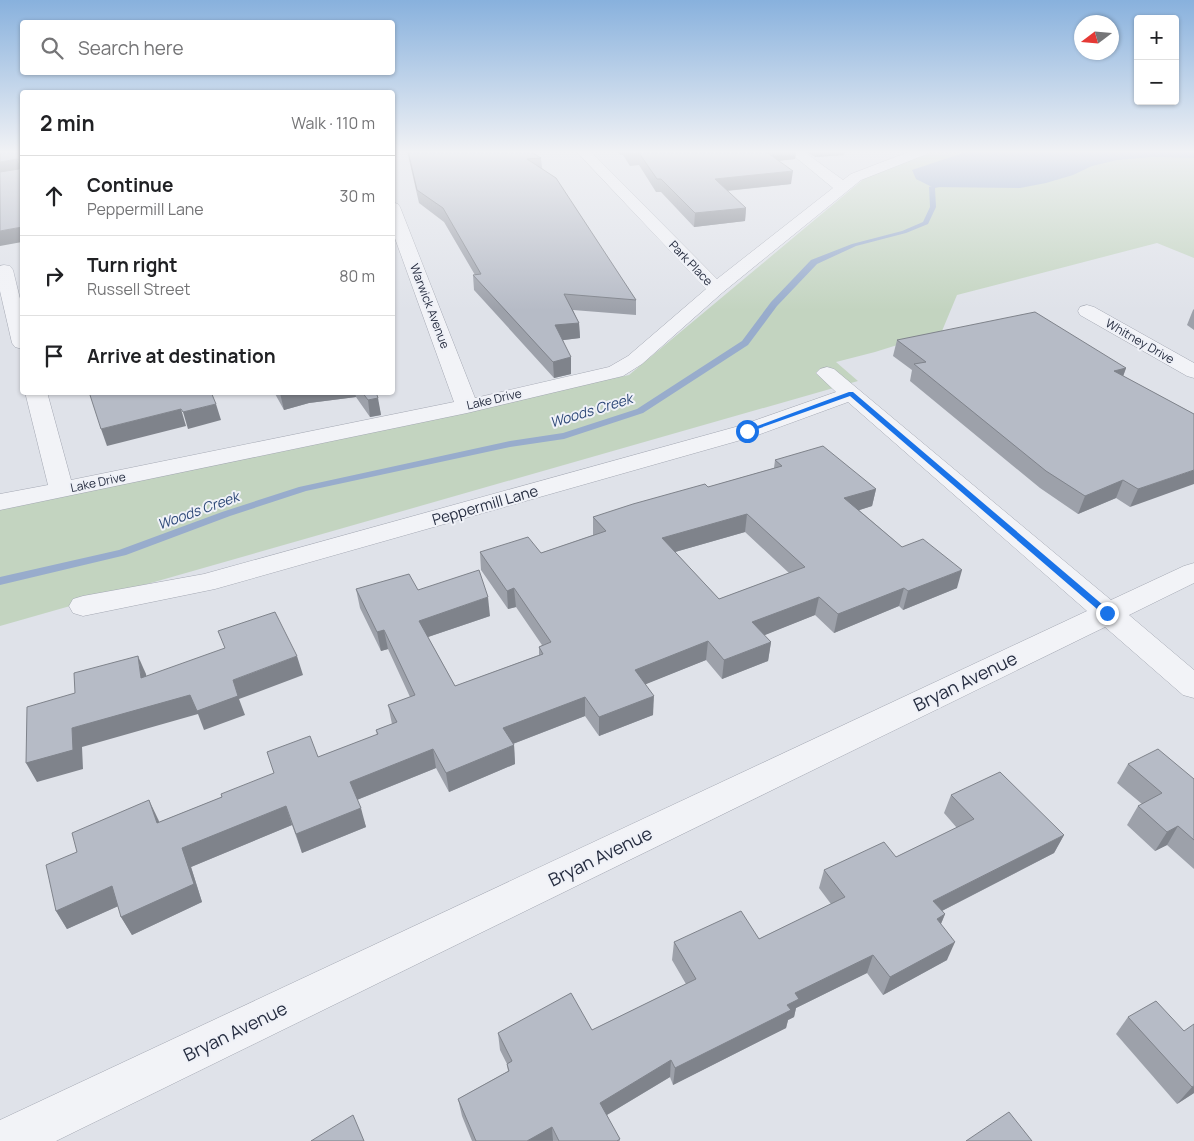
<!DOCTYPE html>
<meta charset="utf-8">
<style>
body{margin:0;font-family:Manrope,sans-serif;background:#f6f6f6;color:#202124}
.controls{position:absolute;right:15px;top:15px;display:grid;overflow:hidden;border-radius:5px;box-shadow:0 1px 4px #0004}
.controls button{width:45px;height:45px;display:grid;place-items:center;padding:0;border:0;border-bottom:1px solid #e0e0e0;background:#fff;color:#202124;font:25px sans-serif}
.compass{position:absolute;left:1074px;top:15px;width:45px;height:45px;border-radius:50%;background:#fff;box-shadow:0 1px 4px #0004;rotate:254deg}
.stop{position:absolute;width:15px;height:15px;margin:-11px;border:4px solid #1a73e8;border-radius:50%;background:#fff}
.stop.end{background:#1a73e8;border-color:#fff;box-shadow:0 1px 5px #0008}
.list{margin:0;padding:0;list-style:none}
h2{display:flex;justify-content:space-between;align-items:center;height:65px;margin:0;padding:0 20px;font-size:21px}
h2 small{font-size:16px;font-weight:400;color:#757577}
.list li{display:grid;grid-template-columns:32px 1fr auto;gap:15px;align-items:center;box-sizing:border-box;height:80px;padding:0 20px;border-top:1px solid #e0e0e0}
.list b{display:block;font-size:19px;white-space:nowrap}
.list p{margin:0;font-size:16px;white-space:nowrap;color:#757577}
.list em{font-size:16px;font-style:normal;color:#757577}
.icon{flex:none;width:28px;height:28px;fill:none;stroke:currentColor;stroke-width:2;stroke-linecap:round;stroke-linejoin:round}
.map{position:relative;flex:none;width:1194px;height:1141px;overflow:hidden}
.search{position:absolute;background:#fff;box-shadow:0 1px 4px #0004;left:20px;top:20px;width:375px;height:55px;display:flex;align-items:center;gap:12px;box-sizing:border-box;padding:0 18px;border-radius:5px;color:#757577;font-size:19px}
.panel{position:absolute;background:#fff;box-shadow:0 1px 4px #0004;left:20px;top:90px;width:375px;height:305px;border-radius:5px}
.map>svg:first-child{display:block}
.green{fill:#c3d4c0}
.water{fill:#98accc}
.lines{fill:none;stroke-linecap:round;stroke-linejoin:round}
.stream{fill:#98accc;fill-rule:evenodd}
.minor-casing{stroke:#a4a8b3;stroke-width:1}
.minor{fill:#f2f3f7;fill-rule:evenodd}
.wall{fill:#9da1aa;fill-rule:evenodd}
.shaded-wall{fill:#7f838b}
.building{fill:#b6bbc6;stroke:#7f838b;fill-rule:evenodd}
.route{fill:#1a73e8}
.labels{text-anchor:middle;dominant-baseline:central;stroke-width:4;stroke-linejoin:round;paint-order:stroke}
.far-street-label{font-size:12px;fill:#272e41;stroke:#eff1f7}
.far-water-label{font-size:14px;font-style:italic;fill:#2e4978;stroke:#eff1f7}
.street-label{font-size:15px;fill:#272e41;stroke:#eff1f7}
.near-street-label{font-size:18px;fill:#272e41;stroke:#eff1f7}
</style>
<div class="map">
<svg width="1194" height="1141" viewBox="0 0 1194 1141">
<rect width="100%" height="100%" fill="#dfe2e9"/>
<path class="green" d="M931 151H1194V258L1157 243 957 295 942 331 875 352 836 362 858 381 0 626V508L629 375 866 177Z"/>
<path class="water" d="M969 151H1194V158L1152 157 1117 160 1092 166 1073 175 1046 183 1020 188 932 187 916 179 912 170Z"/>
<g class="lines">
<path class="stream" d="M946 182 949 184 948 185 935 188 936 207 928 224 906 233 856 246 817 264 777 306 748 345 643 413 564 439 510 447 306 491 230 516 126 555 0 585V577L119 550 222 512 299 487 510 441 563 433 637 409 742 341 771 302 811 260 852 244 902 231 923 222 930 207 929 187Z"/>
<defs>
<g id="minor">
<path d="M576 151H590L717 279 833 188 788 151H803L843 180 851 174 911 151H929L927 154 861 180 722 293 642 364 623 376 467 413 0 510V494L48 485 25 392H47L71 480 454 402 392 230V202L398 204 400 207 475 398 609 367 628 356 706 289Z"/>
<path d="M4 265 10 266 13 270 22 307V349L15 347 12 343 0 291V266Z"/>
<path d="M1087 305 1094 307 1194 363V378L1187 376 1080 315 1078 311 1080 307Z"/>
<path d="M827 367 834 369 1111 600 1184 566 1194 563V583L1129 615 1194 670V698L1183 695 1105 627 56 1141H0V1120L1087 611 848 402 755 436 215 589 83 616 73 613 69 606 73 599 83 596 204 574 739 426 836 392 816 373 820 369Z"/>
</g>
</defs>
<use href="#minor" class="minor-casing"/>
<use href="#minor" class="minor"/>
</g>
<g class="wall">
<path d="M407 151H530L541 158 542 168 636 300V315L573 310 579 323 580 338 563 340 571 374 554 378 474 290 473 275H475L444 222 419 203Z"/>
<path d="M617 151H796L795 159 779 161 791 184 727 191 746 208 745 221 694 227 661 192H656L639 165 630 166 623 155H620Z"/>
<path d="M805 151H845L844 155 815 157Z"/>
<path d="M1194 309V330L1187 325 1193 310Z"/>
<path d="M897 340 1126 368 1123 376 1194 414 1130 507 1116 498 1078 514 1040 488 910 381 912 370 893 356Z"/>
<path d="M274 392H376L381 415 370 417 356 397 309 403 284 410Z"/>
<path d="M775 460 876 489 872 506 859 510 902 547 957 588 903 610 899 606 834 633 815 615 764 635 771 642 768 661 722 679 706 660 645 684 653 715 599 736 585 716 513 744 514 745 515 764 449 792 436 768 357 800 366 827 302 853 292 825 191 867 202 902 132 935 121 917 118 906 67 929 56 911 158 819 159 822 222 797 318 757 377 735 376 730 392 724 388 705 410 697 388 649 381 651 360 608 356 589 418 590 490 616 428 637 455 686 539 655V647L542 645 516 607 508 609 481 570 480 552 541 553 593 535V517L708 487 774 468ZM745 532 789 573 719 599 675 552Z"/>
<path d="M1128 764 1194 779V869L1167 845 1155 851 1127 825 1138 806 1142 804 1117 783Z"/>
<path d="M951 795 1064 835 1054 853 942 911 945 914 941 924 947 960 883 995 867 973 796 1008 794 1017 788 1020 786 1028 673 1085 670 1077 607 1115 620 1141H472L462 1116 458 1099 508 1071 507 1064 500 1050 498 1033 592 1030 686 984 672 960 674 942 759 939 831 904 819 888 824 870 896 857 957 828 944 813Z"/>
<path d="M1128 1017 1184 1031 1194 1093 1177 1104 1116 1034Z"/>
</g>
<g class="shaded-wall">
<rect x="620" y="151" width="3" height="4"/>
<path d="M764 151H796L795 159 763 162Z"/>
<path d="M816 151H845L844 155 815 157Z"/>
<path d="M17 159 22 171 0 176V162Z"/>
<path d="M793 171 791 184 714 192 715 179Z"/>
<path d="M746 208 745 221 694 227 695 213Z"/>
<path d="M22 227V242L0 246V231Z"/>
<path d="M579 323 580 338 556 341 555 325Z"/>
<path d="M571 357V374L554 378 553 362Z"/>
<path d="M1126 368 1120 385 1114 371Z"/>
<path d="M281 392H355L356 397 309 403 284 410 280 393Z"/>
<path d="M378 398 381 415 370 417 368 400Z"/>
<path d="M216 404 221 420 188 429 183 412Z"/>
<path d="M181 409 186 426 107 446 101 429Z"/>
<path d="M1194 470V484L1130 507 1138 489Z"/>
<path d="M1123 480 1116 498 1078 514 1085 496Z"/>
<path d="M876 489 872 506 841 516 844 498Z"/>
<path d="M747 514 745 532 661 556 662 538Z"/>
<path d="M962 570 957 588 903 610 908 591Z"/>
<path d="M514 588 516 607 508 609 507 591Z"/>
<path d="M904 588 899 606 834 633 838 614Z"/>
<path d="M488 597 490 616 422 639 419 621Z"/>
<path d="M819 597 815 615 750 641 752 622Z"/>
<path d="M384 630 388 649 381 651 377 632Z"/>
<path d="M708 641 706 660 634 689 635 670Z"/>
<path d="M771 642 768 661 722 679 724 660Z"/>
<path d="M138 656 146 674 149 697 141 678Z"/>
<path d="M297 656 303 675 239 699 245 715 204 730 198 714 82 747 83 769 37 782 26 763 72 728 233 680Z"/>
<path d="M654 696 653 715 599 736V717Z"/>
<path d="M585 697V716L505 747 503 728Z"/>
<path d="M514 745 515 764 449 792 446 773Z"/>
<path d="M433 749 436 768 354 801 350 782Z"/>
<path d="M149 800 158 819 166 842 157 823Z"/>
<path d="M286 806 292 825 191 867 202 902 132 935 121 917 182 848Z"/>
<path d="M361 808 366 827 302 853 296 834Z"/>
<path d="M1178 826 1167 845 1155 851 1167 832Z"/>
<path d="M1064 835 1054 853 926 919 933 901Z"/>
<path d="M112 886 123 904 67 929 56 911Z"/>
<path d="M945 914 937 933V919Z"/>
<path d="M955 942 947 960 883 995 890 977Z"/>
<path d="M873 955 867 973 796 1008 794 1017 788 1020 786 1028 673 1085 675 1068 787 1005 795 993Z"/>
<path d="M671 1060 670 1077 600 1119V1103Z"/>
<path d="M1194 1086V1093L1177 1104 1192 1087Z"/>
<path d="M552 1127 553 1141H527Z"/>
</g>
<g class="building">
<path d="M0 151H22V227L0 231V172L19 169V160L17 159 0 162Z"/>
<path d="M408 151H530L541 158 527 159 556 178 636 300 564 294 579 323 555 325 571 357 553 362 473 275 481 274 443 208 417 190Z"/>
<path d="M628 151H765L793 171 715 179 746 208 695 213 661 179H657L639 153 630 154Z"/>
<path d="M1035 312 1126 368 1114 371 1194 414V470L1138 489 1123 480 1085 496 1046 471 914 364 926 362 897 340Z"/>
<path d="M89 392H211L216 404 183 412 181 409 101 429Z"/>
<path d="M362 392H376L378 398 368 400Z"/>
<path d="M823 446 876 489 844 498 902 547 923 539 962 570 908 591 904 588 838 614 819 597 752 622 771 642 724 660 708 641 635 670 654 696 599 717 585 697 503 728 514 745 446 773 433 749 350 782 361 808 296 834 286 806 182 848 194 884 121 917 112 886 56 911 46 865 77 852 72 833 149 800 157 823 222 797 221 794 274 773 267 752 310 736 318 757 378 734 376 730 397 722 388 705 415 695 384 630 377 632 356 589 409 574 418 590 479 570 488 597 419 621 455 686 543 654 539 647 551 642 514 588 507 591 480 552 528 537 541 553 606 531 593 517 633 504 705 484 708 487 782 466 775 460ZM747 514 805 567 719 599 662 538Z"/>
<path d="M275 612 297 656 233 680 238 696 197 711 190 695 72 728 73 750 26 763 27 707 75 693 74 673 138 656 141 678 225 648 218 631Z"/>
<path d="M1158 749 1194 779V840L1178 826 1167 832 1138 806 1162 793 1128 764Z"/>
<path d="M1000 772 1064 835 933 901 945 914 937 919 955 942 890 977 873 955 795 993 799 999 787 1005 791 1010 675 1068 671 1060 600 1103 620 1139 617 1141H559L552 1127 527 1141H476L458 1099 509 1071 507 1064 512 1061 498 1033 571 993 592 1030 696 979 674 942 741 911 759 939 845 897 824 870 884 842 896 857 974 819 951 795Z"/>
<path d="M1156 1001 1184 1031 1194 1024V1086L1192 1087 1128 1017Z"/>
<path d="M1009 1112 1032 1141H966Z"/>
<path d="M353 1115 364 1141H311Z"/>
</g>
<linearGradient id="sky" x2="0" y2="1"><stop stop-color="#88b1dd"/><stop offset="0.49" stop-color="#f1f2f5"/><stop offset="1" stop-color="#f1f2f5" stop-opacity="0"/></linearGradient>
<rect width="1194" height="310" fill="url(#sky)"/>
<path class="route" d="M849 392H853L1110 611V615H1104L850 396 749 432 744 431Z"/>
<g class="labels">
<g class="far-street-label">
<text transform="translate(691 263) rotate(46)">Park Place</text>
<text transform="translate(430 306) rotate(69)">Warwick Avenue</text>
<text transform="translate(1140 341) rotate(30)">Whitney Drive</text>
<text transform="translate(494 399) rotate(-13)">Lake Drive</text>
<text transform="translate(98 482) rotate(-12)">Lake Drive</text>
</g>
<g class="far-water-label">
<text transform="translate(591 410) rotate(-17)">Woods Creek</text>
<text transform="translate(198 510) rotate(-20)">Woods Creek</text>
</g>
<g class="street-label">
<text transform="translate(485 505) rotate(-16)">Peppermill Lane</text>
</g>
<g class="near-street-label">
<text transform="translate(965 681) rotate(-26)">Bryan Avenue</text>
<text transform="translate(600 856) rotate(-26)">Bryan Avenue</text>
<text transform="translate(235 1031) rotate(-26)">Bryan Avenue</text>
</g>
</g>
</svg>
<div class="controls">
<button>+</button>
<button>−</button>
</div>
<svg class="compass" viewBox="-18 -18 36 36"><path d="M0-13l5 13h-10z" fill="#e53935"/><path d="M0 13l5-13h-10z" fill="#757577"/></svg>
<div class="stop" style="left:747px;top:431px"></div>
<div class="stop end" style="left:1107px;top:613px"></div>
<div class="search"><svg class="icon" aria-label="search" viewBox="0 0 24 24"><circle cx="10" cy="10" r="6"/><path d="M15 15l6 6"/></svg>Search here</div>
<section class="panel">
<h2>2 min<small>Walk · 110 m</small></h2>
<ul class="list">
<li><svg class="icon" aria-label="ahead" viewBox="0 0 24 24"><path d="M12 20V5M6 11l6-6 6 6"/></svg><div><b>Continue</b><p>Peppermill Lane</p></div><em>30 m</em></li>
<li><svg class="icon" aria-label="right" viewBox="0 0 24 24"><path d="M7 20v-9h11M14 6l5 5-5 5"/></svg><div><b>Turn right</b><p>Russell Street</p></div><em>80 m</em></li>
<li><svg class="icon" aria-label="arrive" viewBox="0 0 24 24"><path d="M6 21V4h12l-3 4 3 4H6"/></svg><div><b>Arrive at destination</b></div></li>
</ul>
</section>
</div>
